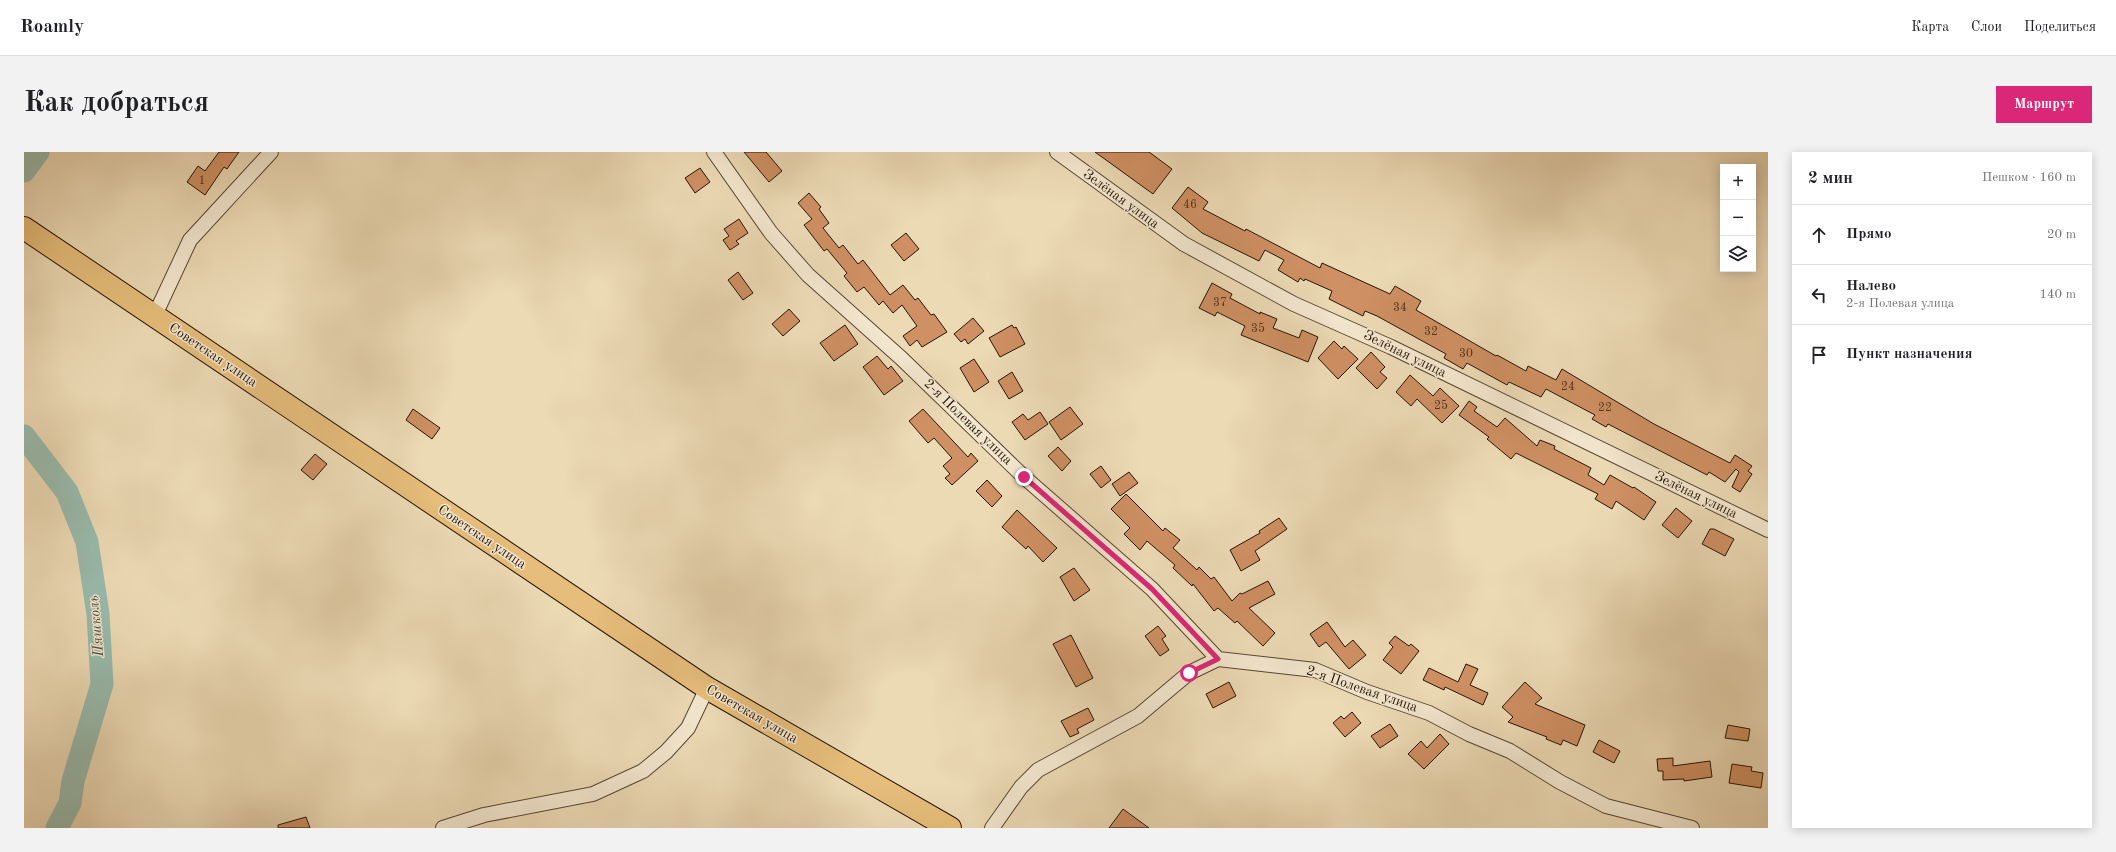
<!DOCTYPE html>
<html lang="ru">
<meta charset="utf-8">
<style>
body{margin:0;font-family:"Old Standard TT",serif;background:#f2f2f2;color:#202124}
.controls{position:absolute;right:12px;top:12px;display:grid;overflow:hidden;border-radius:0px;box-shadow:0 2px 10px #0003}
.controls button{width:36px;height:36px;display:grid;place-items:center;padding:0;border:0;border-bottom:1px solid #e0e0e0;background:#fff;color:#202124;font:20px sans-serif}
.stop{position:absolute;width:12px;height:12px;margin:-9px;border:3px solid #db2777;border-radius:50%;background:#fff}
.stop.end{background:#db2777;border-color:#fff;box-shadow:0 1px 4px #0008}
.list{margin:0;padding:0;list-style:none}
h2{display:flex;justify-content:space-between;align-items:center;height:52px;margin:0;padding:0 16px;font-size:17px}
h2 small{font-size:13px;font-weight:400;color:#757577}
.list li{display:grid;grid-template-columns:26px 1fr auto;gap:12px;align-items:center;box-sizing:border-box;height:60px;padding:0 16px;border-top:1px solid #e0e0e0}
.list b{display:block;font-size:15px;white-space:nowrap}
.list p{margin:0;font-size:13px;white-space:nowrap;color:#757577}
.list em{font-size:13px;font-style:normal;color:#757577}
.icon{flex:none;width:22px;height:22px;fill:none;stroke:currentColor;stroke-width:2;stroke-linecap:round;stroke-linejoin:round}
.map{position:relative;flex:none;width:1744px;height:676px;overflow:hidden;border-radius:0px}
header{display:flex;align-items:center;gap:24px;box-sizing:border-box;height:56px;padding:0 20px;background:#fff;border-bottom:1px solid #e0e0e0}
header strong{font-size:19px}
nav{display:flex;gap:22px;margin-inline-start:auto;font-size:14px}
.intro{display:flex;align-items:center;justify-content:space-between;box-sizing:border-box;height:96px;padding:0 24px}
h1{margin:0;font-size:28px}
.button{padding:10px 18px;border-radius:0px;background:#db2777;color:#fff;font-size:14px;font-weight:700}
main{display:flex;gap:24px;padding:0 24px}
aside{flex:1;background:#fff;border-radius:0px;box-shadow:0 2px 10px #0003}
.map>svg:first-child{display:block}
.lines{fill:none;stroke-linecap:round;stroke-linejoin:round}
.river{stroke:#99bbad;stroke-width:23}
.building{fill:#cf9063;stroke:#251407}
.minor-casing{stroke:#574632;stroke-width:16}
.primary-casing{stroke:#251407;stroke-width:24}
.minor{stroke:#f3e7cf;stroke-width:14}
.primary{stroke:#e6bd7a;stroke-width:22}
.route{stroke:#db2777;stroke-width:5}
.labels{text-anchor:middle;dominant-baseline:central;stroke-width:3;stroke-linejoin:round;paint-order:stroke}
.number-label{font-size:12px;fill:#50331e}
.street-label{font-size:14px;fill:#251407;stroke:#f3e7cf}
.water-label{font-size:15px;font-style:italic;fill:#4e4e41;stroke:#f3e7cf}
</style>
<header>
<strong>Roamly</strong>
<nav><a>Карта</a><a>Слои</a><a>Поделиться</a></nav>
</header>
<div class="intro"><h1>Как добраться</h1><a class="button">Маршрут</a></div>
<main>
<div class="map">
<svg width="1744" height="676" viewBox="0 0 1744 676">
<rect width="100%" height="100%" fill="#ecdab5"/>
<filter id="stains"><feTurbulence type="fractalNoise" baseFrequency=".005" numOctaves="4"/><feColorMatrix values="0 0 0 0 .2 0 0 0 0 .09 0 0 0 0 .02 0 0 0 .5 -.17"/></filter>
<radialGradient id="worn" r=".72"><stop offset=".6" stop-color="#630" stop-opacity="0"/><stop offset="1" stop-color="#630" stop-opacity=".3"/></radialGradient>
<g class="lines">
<g class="river">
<path d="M0 19 14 0"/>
<path d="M0 284 43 340 63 390 74 462 78 532 49 629 46 651 33 676"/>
</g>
</g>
<g class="building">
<path d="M195 0H215L203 17 200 15 181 43 163 30 174 14 181 19Z"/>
<path d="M720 0H742L758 19 745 30Z"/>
<path d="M1071 0H1125L1148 17 1129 42Z"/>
<path d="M676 16 686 30 671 41 661 26Z"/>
<path d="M1164 35 1184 50 1179 57 1221 79 1222 77 1296 116 1298 111 1366 142 1371 134 1397 149 1392 158 1472 204 1473 203 1502 219 1504 214 1532 228 1538 217 1630 272 1706 311 1711 303 1728 314 1724 319 1728 322 1716 340 1708 335 1715 320 1712 317 1701 330 1685 320 1683 323 1584 272 1582 275 1568 267 1571 263 1522 237 1517 245 1485 230 1483 233 1443 211 1439 217 1420 206 1422 202 1353 164 1341 159 1339 164 1305 147 1308 139 1281 127 1280 129 1276 126 1274 130 1254 118 1260 108 1241 98 1235 109 1178 81 1148 56Z"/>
<path d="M785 41 797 55 795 57 805 71 799 76 815 96 819 93 834 112 839 108 866 143 879 133 891 148 894 146 907 163 910 162 923 180 898 195 893 188 886 194 879 184 893 174 878 153 869 161 859 149 855 153 840 135 833 140 820 124 823 121 803 97 800 99 780 73 788 67 774 51Z"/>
<path d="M715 67 724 81 712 89 715 92 706 98 699 88 705 84 700 77Z"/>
<path d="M882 81 895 97 880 109 867 93Z"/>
<path d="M714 120 729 141 719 148 704 128Z"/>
<path d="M1188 131 1208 142 1206 146 1236 162V160L1253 167 1249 176 1275 186 1278 178 1294 185 1284 210 1217 183 1221 174 1193 160 1191 164 1175 156Z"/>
<path d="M765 157 776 169 759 184 748 172Z"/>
<path d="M949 166 960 179 944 192 941 187 937 190 930 182Z"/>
<path d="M821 173 834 192 810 209 796 191Z"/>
<path d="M988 173 990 176 992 175 1001 192 976 205 965 186Z"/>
<path d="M1310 189 1318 197 1320 194 1334 207 1314 227 1294 206Z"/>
<path d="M1347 200 1361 215 1356 220 1363 226 1353 237 1332 216Z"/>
<path d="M853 204 864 217 867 214 879 229 860 243 839 215Z"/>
<path d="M950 207 965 230 950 240 936 216Z"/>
<path d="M988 220 999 239 985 247 974 229Z"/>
<path d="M1386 223 1409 244 1416 236 1435 254 1418 271 1393 247 1387 254 1372 240Z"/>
<path d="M1445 249 1453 255 1450 259 1473 275 1481 266 1513 294 1516 288 1531 294 1530 297 1567 316 1564 323 1580 333 1586 323 1609 336 1610 335 1632 350 1620 368 1592 349 1588 357 1571 347 1574 342 1492 301 1487 307 1463 287 1465 285 1435 263Z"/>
<path d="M1046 255 1059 272 1037 288 1025 270Z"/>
<path d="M389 257 416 276 408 287 382 268Z"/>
<path d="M899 257 944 305 947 301 954 309 928 333 921 326 926 322 919 314 928 306 910 286 904 291 885 269Z"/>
<path d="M1016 260 1024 272 1001 288 988 270 999 262 1004 268Z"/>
<path d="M1034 295 1047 309 1038 319 1024 304Z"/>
<path d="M291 302 303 312 289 328 277 318Z"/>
<path d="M1077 314 1087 328 1077 336 1066 322Z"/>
<path d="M1105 320 1114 331 1096 344 1088 332Z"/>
<path d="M963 328 978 344 968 355 952 339Z"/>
<path d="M1102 342 1139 379 1141 376 1156 388 1149 396 1173 418 1175 415 1187 427 1190 425 1208 449 1216 441 1218 442 1244 429 1251 442 1225 456 1251 481 1239 494 1213 469 1211 471 1194 456 1190 459 1169 432 1168 434 1149 416 1151 413 1123 389 1116 398 1100 382 1106 376 1087 357Z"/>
<path d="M1652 356 1668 369 1654 386 1638 373Z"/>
<path d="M993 358 1033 396 1019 410 1004 394 1002 397 978 375Z"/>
<path d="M1255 366 1263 377 1231 399 1236 408 1217 419 1206 398 1236 381 1235 379Z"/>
<path d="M1686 377H1690L1710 387 1701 404 1678 392Z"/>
<path d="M1050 416 1066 438 1050 449 1036 425Z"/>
<path d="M1303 470 1321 495 1329 488 1342 503 1325 517 1302 490 1295 495 1286 482Z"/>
<path d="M1134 474 1142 484 1138 487 1145 498 1136 504 1121 484Z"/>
<path d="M1047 483 1069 526 1052 535 1029 492Z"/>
<path d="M1371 484 1385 494 1387 492 1395 499 1377 522 1359 508 1369 495 1365 491Z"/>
<path d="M1442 512 1454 517 1446 533 1464 541 1459 553 1421 535 1420 538 1399 528 1405 516 1434 530Z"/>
<path d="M1205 530 1212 544 1189 556 1182 542Z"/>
<path d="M1501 530 1518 546 1511 552 1561 573 1553 594 1539 588 1537 593 1522 587 1523 585 1484 570 1489 565 1478 555Z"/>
<path d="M1064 556 1070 568 1053 577 1055 581 1046 585 1037 569Z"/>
<path d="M1328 560 1337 571 1321 585 1309 571 1317 564 1320 567Z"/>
<path d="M1366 572 1374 584 1356 596 1347 584Z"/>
<path d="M1704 573 1726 577 1724 589 1701 586Z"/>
<path d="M1416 582 1425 592 1400 617 1384 602 1397 589 1403 596Z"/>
<path d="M1575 588 1596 599 1590 611 1569 600Z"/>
<path d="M1649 606V614L1686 609 1688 625 1660 629V627L1639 628V619H1634L1633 607Z"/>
<path d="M1708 612 1728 615 1727 619 1739 621 1737 636 1705 631Z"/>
<path d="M1099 657 1125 676H1085Z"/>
<path d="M282 665 286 676H254V673Z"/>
</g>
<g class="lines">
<defs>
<g id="minor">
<path d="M690 0 747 81 784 123 877 206 1000 325 1128 437 1194 507 1291 518 1343 540 1405 561 1445 582 1486 599 1536 630 1582 654 1668 676"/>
<path d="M1033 0 1160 92 1270 152 1367 195 1744 378"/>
<path d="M131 163 166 88 247 0"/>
<path d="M419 676 460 663 569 642 619 619 642 600 664 576 683 536"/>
<path d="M968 676 997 635 1014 618 1114 564 1165 521 1194 507"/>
</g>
<path id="primary" d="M0 76 683 536 926 676"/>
</defs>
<use href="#minor" class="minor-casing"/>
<use href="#primary" class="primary-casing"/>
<use href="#minor" class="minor"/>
<use href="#primary" class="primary"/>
</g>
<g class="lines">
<path class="route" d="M1000 325 1128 437 1194 507 1165 521"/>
</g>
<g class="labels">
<g class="number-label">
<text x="178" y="29">1</text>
<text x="1166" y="53">46</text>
<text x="1196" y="151">37</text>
<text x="1376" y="156">34</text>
<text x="1234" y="177">35</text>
<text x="1407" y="180">32</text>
<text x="1442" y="202">30</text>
<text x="1544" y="235">24</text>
<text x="1417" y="254">25</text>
<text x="1581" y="256">22</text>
</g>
<g class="street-label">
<text transform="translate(1097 47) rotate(36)">Зелёная улица</text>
<text transform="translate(1381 202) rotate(26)">Зелёная улица</text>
<text transform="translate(189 203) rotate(34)">Советская улица</text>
<text transform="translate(944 270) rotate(44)">2-я Полевая улица</text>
<text transform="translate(1672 343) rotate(26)">Зелёная улица</text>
<text transform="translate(458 385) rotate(34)">Советская улица</text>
<text transform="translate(1338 537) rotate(19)">2-я Полевая улица</text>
<text transform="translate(728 562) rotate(30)">Советская улица</text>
</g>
<g class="water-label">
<text transform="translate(73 474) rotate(-95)">Пяшколь</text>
</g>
</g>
<rect width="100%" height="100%" filter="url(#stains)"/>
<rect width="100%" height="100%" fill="url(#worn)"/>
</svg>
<div class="controls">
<button>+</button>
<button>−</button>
<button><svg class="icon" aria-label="layers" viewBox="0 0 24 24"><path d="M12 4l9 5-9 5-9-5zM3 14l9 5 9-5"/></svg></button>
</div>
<div class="stop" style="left:1165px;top:521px"></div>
<div class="stop end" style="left:1000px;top:325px"></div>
</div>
<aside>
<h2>2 мин<small>Пешком · 160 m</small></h2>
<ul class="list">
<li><svg class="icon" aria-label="ahead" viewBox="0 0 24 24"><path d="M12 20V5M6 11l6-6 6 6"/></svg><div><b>Прямо</b></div><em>20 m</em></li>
<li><svg class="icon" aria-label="left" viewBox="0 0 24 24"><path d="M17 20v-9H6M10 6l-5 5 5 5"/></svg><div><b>Налево</b><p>2-я Полевая улица</p></div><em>140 m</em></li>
<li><svg class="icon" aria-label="arrive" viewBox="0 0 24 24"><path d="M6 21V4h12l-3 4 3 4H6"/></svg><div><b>Пункт назначения</b></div></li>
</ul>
</aside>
</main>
